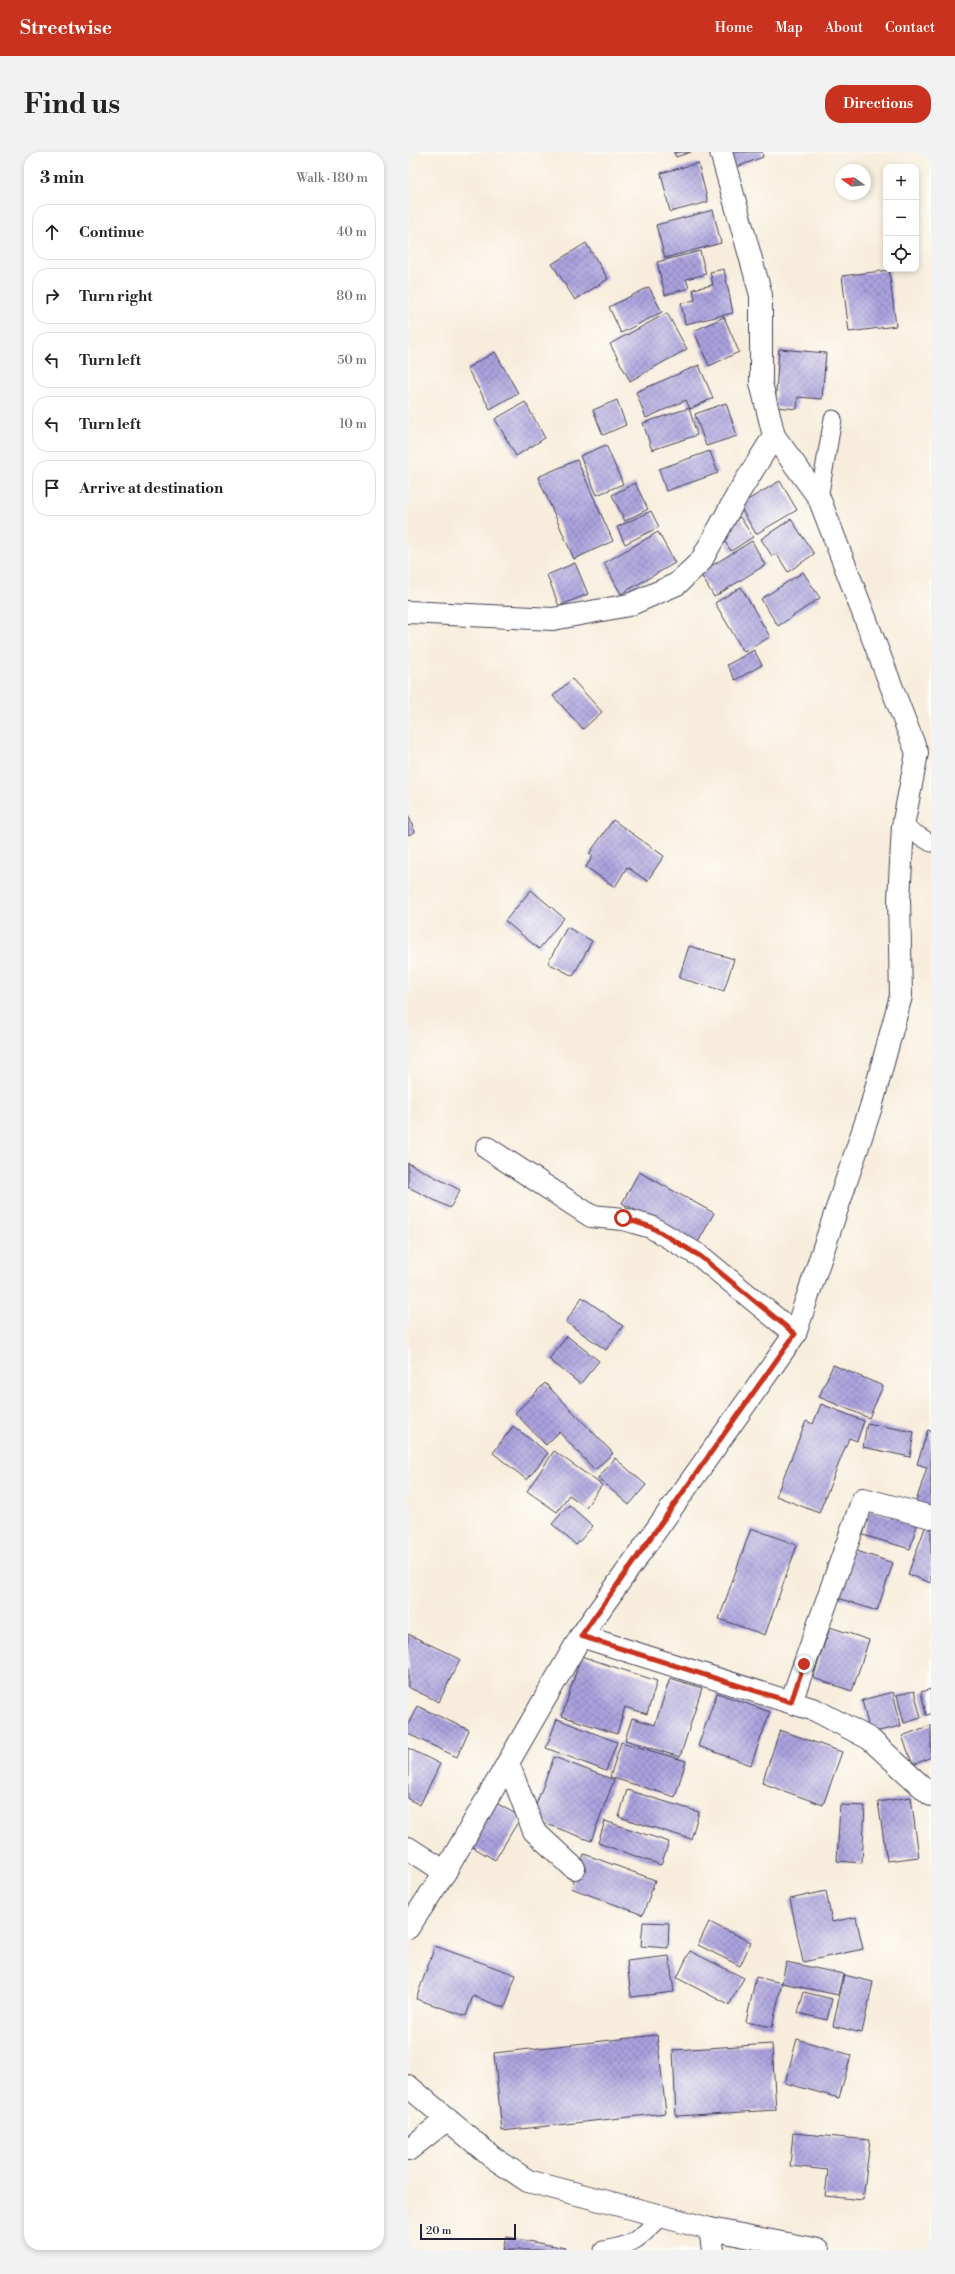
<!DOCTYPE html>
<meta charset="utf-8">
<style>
body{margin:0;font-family:"Libre Bodoni",serif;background:#f2f2f2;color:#222}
.controls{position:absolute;right:12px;top:12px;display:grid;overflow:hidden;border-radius:8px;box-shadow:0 2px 6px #0003}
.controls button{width:36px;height:36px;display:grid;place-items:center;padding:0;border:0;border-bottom:1px solid #e0e0e0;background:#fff;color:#222;font:20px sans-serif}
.compass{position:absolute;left:427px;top:12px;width:36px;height:36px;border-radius:50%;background:#fff;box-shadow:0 2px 6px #0003;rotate:285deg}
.scale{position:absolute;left:12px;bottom:10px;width:96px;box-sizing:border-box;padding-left:4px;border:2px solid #22223b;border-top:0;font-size:11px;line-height:14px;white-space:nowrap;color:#22223b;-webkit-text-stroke:3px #fdfcf7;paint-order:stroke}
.stop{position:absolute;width:12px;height:12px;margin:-9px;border:3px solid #c8321e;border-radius:50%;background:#fff}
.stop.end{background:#c8321e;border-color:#fff;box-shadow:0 1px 4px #0008}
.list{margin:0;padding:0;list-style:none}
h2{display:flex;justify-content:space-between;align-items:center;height:52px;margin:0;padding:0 16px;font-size:17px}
h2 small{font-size:13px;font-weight:400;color:#767676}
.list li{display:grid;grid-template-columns:26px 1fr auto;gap:12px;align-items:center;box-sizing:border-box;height:56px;margin:0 8px 8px;padding:0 8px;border:1px solid #e0e0e0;border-radius:16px}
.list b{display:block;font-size:15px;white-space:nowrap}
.list em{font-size:13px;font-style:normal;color:#767676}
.icon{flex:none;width:22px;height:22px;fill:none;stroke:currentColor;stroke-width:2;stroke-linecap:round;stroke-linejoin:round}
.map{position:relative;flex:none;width:523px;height:2098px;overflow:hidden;border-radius:16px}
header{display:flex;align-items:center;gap:24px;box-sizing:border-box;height:56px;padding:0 20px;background:#c8321e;color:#fff}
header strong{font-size:19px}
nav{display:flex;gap:22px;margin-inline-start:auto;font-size:14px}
.intro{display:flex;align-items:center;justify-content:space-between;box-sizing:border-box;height:96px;padding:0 24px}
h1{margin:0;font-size:28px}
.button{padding:10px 18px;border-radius:16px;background:#c8321e;color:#fff;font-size:14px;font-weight:700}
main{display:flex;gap:24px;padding:0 24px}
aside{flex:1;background:#fff;border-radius:16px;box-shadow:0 2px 6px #0003}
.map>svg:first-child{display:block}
.building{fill:url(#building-cross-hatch)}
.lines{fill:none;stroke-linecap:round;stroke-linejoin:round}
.lane-casing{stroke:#424053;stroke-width:19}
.street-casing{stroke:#424053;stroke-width:24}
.lane{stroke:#fff;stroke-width:17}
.street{stroke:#fff;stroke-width:22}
.route{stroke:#c8321e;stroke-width:5}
</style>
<header>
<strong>Streetwise</strong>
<nav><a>Home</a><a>Map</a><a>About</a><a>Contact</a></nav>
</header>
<div class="intro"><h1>Find us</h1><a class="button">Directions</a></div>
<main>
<aside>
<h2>3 min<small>Walk · 180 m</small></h2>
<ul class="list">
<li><svg class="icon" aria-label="ahead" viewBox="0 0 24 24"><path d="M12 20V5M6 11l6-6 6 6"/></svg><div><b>Continue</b></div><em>40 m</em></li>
<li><svg class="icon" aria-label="right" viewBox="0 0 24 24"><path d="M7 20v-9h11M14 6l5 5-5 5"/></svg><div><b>Turn right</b></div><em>80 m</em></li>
<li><svg class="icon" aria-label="left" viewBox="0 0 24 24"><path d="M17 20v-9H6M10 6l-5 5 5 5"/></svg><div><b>Turn left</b></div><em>50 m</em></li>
<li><svg class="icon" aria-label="left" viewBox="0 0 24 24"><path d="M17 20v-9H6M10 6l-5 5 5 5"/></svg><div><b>Turn left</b></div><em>10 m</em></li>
<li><svg class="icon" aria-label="arrive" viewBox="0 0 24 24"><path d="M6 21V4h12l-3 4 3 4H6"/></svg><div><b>Arrive at destination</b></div></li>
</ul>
</aside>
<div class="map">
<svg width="523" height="2098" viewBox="0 0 523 2098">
<defs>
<pattern id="building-cross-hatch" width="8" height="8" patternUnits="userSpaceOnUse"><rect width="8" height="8" fill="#aba1de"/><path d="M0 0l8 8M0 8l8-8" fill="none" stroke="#8b83b5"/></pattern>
</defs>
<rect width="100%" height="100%" fill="#fdfcf7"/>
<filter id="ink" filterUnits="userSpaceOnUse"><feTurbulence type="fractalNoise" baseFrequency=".025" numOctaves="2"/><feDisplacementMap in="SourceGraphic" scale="8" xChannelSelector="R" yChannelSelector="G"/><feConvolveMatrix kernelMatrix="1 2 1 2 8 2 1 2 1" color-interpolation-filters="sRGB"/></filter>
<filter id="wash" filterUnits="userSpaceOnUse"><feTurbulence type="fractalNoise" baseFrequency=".012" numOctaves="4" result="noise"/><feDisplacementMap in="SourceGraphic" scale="16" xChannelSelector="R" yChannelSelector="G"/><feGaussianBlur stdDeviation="0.9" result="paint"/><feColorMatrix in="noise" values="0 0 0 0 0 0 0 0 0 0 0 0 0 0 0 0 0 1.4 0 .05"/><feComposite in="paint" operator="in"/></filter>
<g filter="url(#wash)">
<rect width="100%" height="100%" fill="#f8eddc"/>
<g id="blocks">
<g class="building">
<path d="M266 0H283L268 5Z"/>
<path d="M320 0H354L355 5 326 16Z"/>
<path d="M290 11 300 50 262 60 253 21Z"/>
<path d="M305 58 313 91 257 106 248 73Z"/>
<path d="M178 91 200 127 167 148 144 112Z"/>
<path d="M292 99 298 122 278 127 281 136 257 143 249 110Z"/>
<path d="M316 117 325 161 277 172 273 151 287 148 285 137 305 133 302 120Z"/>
<path d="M481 118 488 174 441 180 434 124Z"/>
<path d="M241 135 254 160 213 181 201 155Z"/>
<path d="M259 161 279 197 222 229 202 192Z"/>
<path d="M316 165 331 200 301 214 286 179Z"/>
<path d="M371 197 418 201 414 247 390 245 389 257 367 255Z"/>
<path d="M87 200 110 241 82 257 59 216Z"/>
<path d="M291 213 305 246 282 257 278 248 238 266 228 240Z"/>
<path d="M209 248 218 273 195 283 185 258Z"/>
<path d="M117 250 137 286 108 304 87 267Z"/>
<path d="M318 251 329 284 298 294 287 262Z"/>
<path d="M281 256 289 283 244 298 235 271Z"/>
<path d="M198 293 215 332 189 343 172 304Z"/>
<path d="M302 299 310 321 258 339 251 317Z"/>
<path d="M169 308 205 389 166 407 130 325Z"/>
<path d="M372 329 389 358 348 382 331 353Z"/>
<path d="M227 331 240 357 217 369 204 343Z"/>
<path d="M243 359 251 375 217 392 209 375Z"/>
<path d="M332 365 345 385 323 399 310 379Z"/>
<path d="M383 367 406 402 380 420 368 401 364 404 353 387Z"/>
<path d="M250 380 267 411 213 442 196 411Z"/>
<path d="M344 389 357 413 306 445 292 421Z"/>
<path d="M167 411 180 442 151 454 139 423Z"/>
<path d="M395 420 412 446 370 474 353 447Z"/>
<path d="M333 435 362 485 336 500 307 451Z"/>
<path d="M346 498 354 513 327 528 319 513Z"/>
<path d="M164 527 194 560 175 577 145 544Z"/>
<path d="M0 663 7 680 0 683Z"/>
<path d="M205 668 256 704 239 729 219 715 207 735 178 715 185 704 181 702Z"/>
<path d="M123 738 156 766 131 797 97 769Z"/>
<path d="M159 775 184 789 165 824 140 811Z"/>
<path d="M281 794 326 807 316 839 271 826Z"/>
<path d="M0 1011 52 1038 42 1056 0 1035Z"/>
<path d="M231 1020 306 1061 289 1092 214 1051Z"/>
<path d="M174 1145 215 1174 198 1198 158 1170Z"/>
<path d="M159 1184 191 1209 172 1232 141 1207Z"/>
<path d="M425 1213 475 1234 461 1266 411 1245Z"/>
<path d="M137 1231 205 1301 187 1318 151 1280 138 1293 107 1261Z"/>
<path d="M413 1252 456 1269 449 1289 441 1286 411 1361 368 1344 398 1269 405 1272Z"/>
<path d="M459 1271 506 1280 502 1305 455 1295Z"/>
<path d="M105 1274 140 1301 119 1328 85 1301Z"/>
<path d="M520 1278 523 1279V1358L507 1353 519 1315 509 1312Z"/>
<path d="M146 1299 194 1333 178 1355 161 1343 149 1360 119 1339Z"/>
<path d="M207 1306 238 1333 221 1353 190 1326Z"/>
<path d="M161 1353 185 1374 168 1393 144 1372Z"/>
<path d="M462 1358 509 1372 502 1397 455 1383Z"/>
<path d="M518 1373 523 1375V1431L500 1422Z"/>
<path d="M343 1376 389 1393 357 1483 311 1467Z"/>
<path d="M440 1396 485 1411 469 1459 424 1444Z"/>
<path d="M422 1475 461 1488 444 1539 405 1526Z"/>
<path d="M0 1482 52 1507 31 1550 0 1535Z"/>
<path d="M173 1504 249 1529 239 1562 217 1555 209 1582 154 1564Z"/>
<path d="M262 1526 294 1536 272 1605 217 1588 224 1566 247 1573Z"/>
<path d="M523 1537V1562L518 1563 513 1540Z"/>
<path d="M506 1539 513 1566 496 1571 489 1543Z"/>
<path d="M485 1540 493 1574 462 1581 454 1548Z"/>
<path d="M309 1541 362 1560 343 1613 290 1594Z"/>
<path d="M9 1554 61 1578 49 1605 0 1582V1573Z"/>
<path d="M149 1567 209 1590 198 1619 138 1596Z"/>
<path d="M523 1573V1605L505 1613 494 1584Z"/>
<path d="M372 1578 434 1600 415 1653 354 1631Z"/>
<path d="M213 1590 278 1609 267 1645 202 1625Z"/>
<path d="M0 1596 32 1612 12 1653 0 1647Z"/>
<path d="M146 1605 206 1628 183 1689 123 1666Z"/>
<path d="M219 1638 291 1660 283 1687 211 1665Z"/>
<path d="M503 1645 511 1705 479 1709 470 1650Z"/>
<path d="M81 1647 113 1665 87 1708 56 1690Z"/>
<path d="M432 1653 457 1654 454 1711 429 1709Z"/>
<path d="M197 1669 261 1690 253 1713 190 1691Z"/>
<path d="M176 1702 247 1728 235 1763 163 1736Z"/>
<path d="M418 1739 424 1770 448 1765 455 1797 395 1810 382 1747Z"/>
<path d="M235 1770 261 1771 260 1796 233 1794Z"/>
<path d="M301 1770 343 1790 332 1814 290 1793Z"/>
<path d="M27 1794 108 1823 97 1856 65 1844 58 1864 8 1847Z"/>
<path d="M282 1799 336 1826 321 1853 269 1826Z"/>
<path d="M261 1804 266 1840 223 1845 219 1809Z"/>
<path d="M378 1810 435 1822 430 1843 374 1831Z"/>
<path d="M436 1823 465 1830 454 1881 425 1874Z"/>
<path d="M348 1825 374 1831 364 1875 338 1870Z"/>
<path d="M396 1840 424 1847 419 1868 390 1861Z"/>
<path d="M249 1883 258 1961 94 1979 86 1901Z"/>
<path d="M389 1887 443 1903 431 1946 377 1931Z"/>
<path d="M364 1892 368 1958 268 1964 265 1898Z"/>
<path d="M385 1981 462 1988 455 2048 417 2044 420 2018 382 2014Z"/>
<path d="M98 2085 158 2096 157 2098H95Z"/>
</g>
</g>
</g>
<g filter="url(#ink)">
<use href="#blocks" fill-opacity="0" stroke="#424053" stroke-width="1"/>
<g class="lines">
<defs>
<g id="lane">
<path d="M411 346 425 267"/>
<path d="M495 674 523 691"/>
<path d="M195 2098C227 2093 232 2086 254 2064"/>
</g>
<g id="street">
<path d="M0 460 145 467 221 453 269 432 293 409 331 340 366 284"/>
<path d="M79 996 183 1064 215 1067 243 1075 292 1104 387 1182"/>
<path d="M173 1484 407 1558 462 1587 523 1643"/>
<path d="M383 1550 455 1347 523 1365"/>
<path d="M100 1611 126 1679 166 1716"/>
<path d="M0 1696 37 1720"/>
<path d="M0 1776 37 1720 173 1484 387 1182 463 955 493 844 491 747 495 674 509 601 411 346 366 284 353 231V143L313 0"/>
<path d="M0 1934 84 2005 120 2029 302 2077 410 2098"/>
<path d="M0 1998 38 1968"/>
<path d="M302 2077 305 2098"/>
</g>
</defs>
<use href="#lane" class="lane-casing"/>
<use href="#street" class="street-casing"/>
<use href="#lane" class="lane"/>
<use href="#street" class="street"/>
</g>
</g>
<g class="lines" filter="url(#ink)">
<path class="route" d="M215 1066 243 1075 292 1104 387 1182 173 1484 383 1550 396 1512"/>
</g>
</svg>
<div class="controls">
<button>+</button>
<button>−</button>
<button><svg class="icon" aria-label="locate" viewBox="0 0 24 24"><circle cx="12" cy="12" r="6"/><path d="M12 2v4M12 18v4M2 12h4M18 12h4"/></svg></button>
</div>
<svg class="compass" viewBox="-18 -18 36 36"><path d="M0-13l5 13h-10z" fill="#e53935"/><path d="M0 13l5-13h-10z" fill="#767676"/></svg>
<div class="scale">20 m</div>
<div class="stop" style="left:215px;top:1066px"></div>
<div class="stop end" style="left:396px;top:1512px"></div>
</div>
</main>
